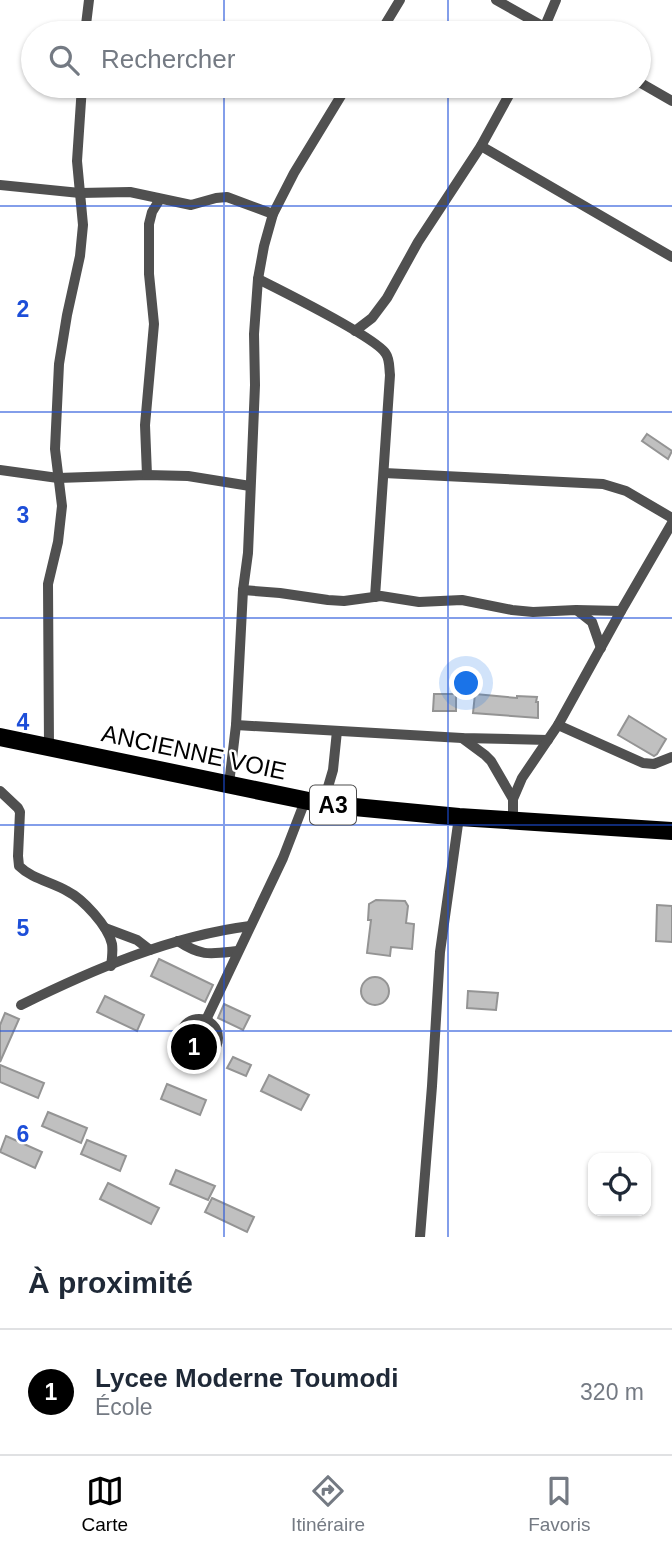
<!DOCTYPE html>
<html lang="fr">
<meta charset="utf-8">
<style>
body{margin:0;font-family:Arial,sans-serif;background:#f2f2f3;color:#1f2937}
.controls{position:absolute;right:21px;bottom:21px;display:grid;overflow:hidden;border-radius:14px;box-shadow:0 2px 5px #0004}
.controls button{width:63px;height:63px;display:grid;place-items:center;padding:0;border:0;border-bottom:2px solid #e0e1e3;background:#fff;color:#1f2937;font:35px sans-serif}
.you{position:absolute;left:467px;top:684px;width:24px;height:24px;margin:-18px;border:5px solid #fff;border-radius:50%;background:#1a73e8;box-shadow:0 0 0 10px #1a73e833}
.badge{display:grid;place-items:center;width:46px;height:46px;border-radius:50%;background:#000;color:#fff;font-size:23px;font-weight:700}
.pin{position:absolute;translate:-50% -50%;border:4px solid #fff;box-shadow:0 2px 7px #0006}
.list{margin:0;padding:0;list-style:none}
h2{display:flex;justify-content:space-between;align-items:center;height:91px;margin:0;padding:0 28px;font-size:30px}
h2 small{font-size:23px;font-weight:400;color:#747a83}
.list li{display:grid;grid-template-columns:46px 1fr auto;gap:21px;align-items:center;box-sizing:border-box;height:126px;padding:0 28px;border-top:2px solid #e0e1e3}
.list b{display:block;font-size:26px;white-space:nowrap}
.list p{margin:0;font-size:23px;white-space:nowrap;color:#747a83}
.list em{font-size:23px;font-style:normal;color:#747a83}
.icon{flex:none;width:38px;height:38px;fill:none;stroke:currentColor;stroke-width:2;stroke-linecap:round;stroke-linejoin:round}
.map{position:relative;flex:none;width:672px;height:1237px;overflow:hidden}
.search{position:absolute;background:#fff;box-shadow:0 2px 5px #0004;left:21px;right:21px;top:21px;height:77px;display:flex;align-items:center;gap:18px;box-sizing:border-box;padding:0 24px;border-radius:38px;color:#747a83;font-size:26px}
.sheet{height:217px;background:#fff}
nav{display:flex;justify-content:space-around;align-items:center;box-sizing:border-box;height:98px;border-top:2px solid #e0e1e3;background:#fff;font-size:19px;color:#747a83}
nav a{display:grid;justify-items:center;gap:4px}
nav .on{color:#000}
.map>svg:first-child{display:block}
.building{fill:#c0c0c0;stroke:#949494;stroke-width:2}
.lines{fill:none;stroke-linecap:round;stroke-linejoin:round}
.street{stroke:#505050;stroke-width:10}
.primary{stroke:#000;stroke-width:18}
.grid{fill:none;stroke:#1d4ed8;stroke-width:2;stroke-opacity:0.55}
.labels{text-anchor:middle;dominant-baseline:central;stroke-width:5;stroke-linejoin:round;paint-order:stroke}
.shield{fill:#fff;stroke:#4c4c4c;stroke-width:2}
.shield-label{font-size:23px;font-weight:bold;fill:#000}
.street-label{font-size:24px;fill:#000;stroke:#fff}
.grid-label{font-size:23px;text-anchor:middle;font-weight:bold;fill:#1d4ed8;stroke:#fff;stroke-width:5;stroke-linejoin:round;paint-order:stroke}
</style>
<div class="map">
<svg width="672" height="1237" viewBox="0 0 672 1237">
<rect width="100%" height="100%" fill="#fff"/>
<g class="building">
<path d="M647 434 672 451 668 459 642 441Z"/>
<path d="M434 694H456V711H433Z"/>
<path d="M475 694 517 698V696L537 697 536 702H538V718L473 713Z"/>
<path d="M629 716 666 739 657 754 654 756 618 735Z"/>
<path d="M376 900 405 901 408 906 406 923 414 924 412 949 391 947 390 956 367 953 371 920H368L369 904Z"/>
<path d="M657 905 672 906V942L656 941Z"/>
<path d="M159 959 213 985 205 1002 151 976Z"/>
<circle cx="375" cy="991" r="14"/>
<path d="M468 991 498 993 496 1010 467 1008Z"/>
<path d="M105 996 144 1015 137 1031 97 1012Z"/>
<path d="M224 1004 250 1016 243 1030 218 1018Z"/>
<path d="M5 1013 19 1019 0 1062V1025Z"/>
<path d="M233 1057 251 1065 246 1076 227 1068Z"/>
<path d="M0 1065 44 1083 38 1098 0 1082Z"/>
<path d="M269 1075 309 1095 301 1110 261 1091Z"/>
<path d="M167 1084 206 1100 200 1115 161 1099Z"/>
<path d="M48 1112 87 1128 81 1143 42 1126Z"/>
<path d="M6 1136 42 1152 35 1168 0 1152Z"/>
<path d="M87 1140 126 1156 120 1171 81 1154Z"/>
<path d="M176 1170 215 1186 208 1200 170 1184Z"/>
<path d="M108 1183 159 1208 151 1224 100 1199Z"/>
<path d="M212 1198 254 1217 247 1232 205 1212Z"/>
</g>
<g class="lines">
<g class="street">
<path d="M496 0 555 33"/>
<path d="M85 33 89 0"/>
<path d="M380 33 400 0"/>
<path d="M542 33 556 0"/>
<path d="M639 82 672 101"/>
<path d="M481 146 672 257"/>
<path d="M0 185 80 193 130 192 191 205 216 198 227 197 273 214"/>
<path d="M258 279C280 290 377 338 386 354 390 360 389 368 390 375L375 597"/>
<path d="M355 331 372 318 387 298 418 242 481 146 514 86"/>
<path d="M0 470 58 478 147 475 188 476 250 486"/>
<path d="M384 473 603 484 626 491 672 518"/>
<path d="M147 475 145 425 154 324 149 274V224L152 212 160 199"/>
<path d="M243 590 280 593 328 600 344 601 381 596 419 602 462 600 512 610 533 612 576 610 621 611"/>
<path d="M578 611 592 622 601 648"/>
<path d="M236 725 462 738 548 740"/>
<path d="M558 725 643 763 654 764 672 757"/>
<path d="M462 738 485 755 491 761 513 799"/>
<path d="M49 747 48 584 58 542 62 506 55 449 59 364 67 315 80 256 83 225 77 161 82 86"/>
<path d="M229 784 236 725 243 590 248 553 255 385 254 334 258 279 264 246 273 214 294 173 347 86"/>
<path d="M0 791 18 808 20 812 18 856 19 866C32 879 52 882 67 891 83 899 108 926 112 944 113 951 112 959 111 966"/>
<path d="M323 804 333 770 337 731"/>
<path d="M513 822V799L522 778 558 725 621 611 672 523"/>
<path d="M105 928 137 940 150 950"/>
<path d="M178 941C202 957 211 954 238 951"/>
<path d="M21 1005C92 970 171 936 250 926"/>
<circle cx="199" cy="1038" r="19"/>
<path d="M206 1020 283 858 305 801"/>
<path d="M420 1237 432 1086 440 952 459 817"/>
</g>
<path class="primary" d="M0 737 323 804 459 817 672 831"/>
</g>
<path class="grid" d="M224 0V33M448 0V33M224 86V1237M448 86V1237M0 206H672M0 412H672M0 618H672M0 825H672M0 1031H672"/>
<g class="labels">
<rect class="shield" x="310" y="785.5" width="46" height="39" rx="5"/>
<g class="shield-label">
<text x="333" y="805">A3</text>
</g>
<g class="street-label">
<text transform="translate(194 752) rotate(12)">ANCIENNE VOIE</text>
</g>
</g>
<g class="grid-label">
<text x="23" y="317">2</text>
<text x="23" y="523">3</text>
<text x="23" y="730">4</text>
<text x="23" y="936">5</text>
<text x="23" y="1142">6</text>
</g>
</svg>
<div class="controls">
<button><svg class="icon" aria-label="locate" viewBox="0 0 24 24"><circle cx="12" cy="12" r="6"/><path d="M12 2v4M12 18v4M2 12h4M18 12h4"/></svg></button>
</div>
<div class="you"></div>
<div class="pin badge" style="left:194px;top:1047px">1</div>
<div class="search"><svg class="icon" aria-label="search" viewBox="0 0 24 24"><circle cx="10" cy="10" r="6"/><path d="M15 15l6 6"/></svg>Rechercher</div>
</div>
<section class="sheet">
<h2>À proximité<small></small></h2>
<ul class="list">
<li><span class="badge">1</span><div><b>Lycee Moderne Toumodi</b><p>École</p></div><em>320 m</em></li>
</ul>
</section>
<nav>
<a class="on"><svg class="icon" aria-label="map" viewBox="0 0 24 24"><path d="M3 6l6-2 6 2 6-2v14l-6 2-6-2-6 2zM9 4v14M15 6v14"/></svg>Carte</a>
<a><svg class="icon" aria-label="directions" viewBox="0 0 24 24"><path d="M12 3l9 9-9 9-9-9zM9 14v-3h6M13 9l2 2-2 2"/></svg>Itinéraire</a>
<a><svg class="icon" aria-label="saved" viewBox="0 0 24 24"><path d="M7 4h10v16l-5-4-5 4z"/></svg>Favoris</a>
</nav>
